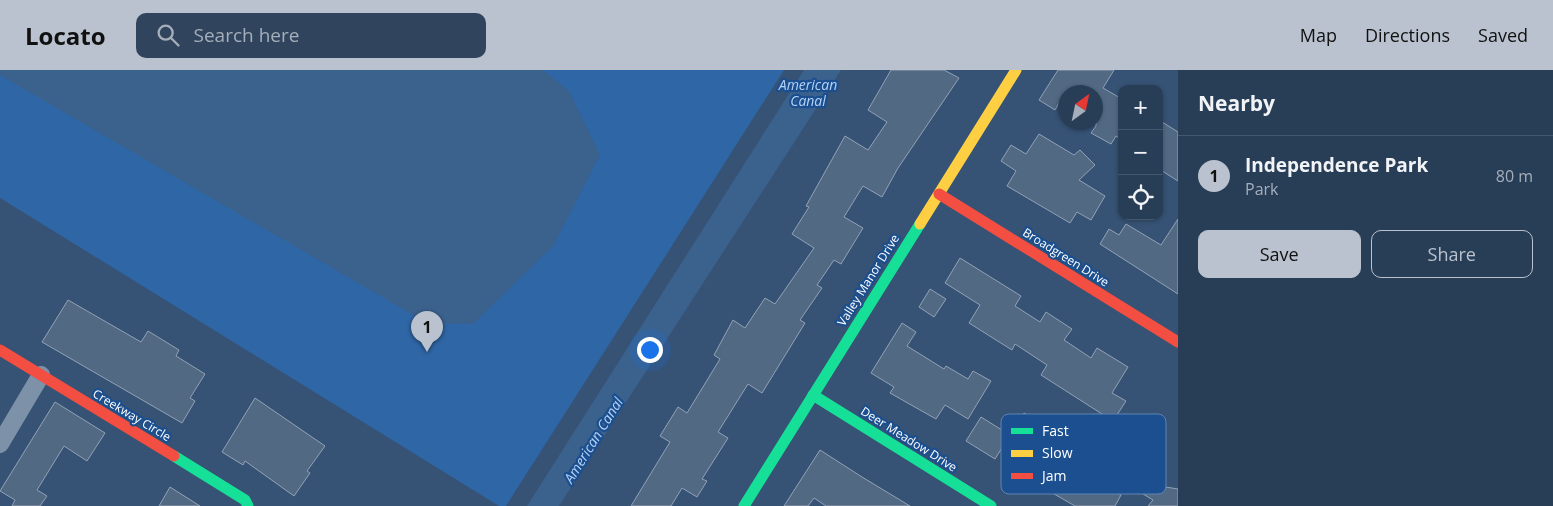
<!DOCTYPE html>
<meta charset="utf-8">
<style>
body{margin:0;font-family:"Open Sans",sans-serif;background:#30455d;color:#f1f3f6}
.controls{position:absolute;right:15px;top:15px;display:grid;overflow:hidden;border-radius:10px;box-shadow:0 1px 4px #0004}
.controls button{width:45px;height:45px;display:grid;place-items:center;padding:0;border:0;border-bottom:1px solid #44576d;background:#283e57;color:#f1f3f6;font:25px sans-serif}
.compass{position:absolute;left:1058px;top:15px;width:45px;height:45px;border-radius:50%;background:#283e57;box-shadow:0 1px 4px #0004;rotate:33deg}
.you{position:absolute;left:649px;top:279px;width:18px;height:18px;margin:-12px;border:4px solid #fff;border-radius:50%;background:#1a73e8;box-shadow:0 0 0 8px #1a73e833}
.badge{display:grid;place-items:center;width:32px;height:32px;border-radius:50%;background:#b9c2ce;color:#111;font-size:16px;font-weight:700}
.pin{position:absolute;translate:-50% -41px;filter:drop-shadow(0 1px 2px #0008)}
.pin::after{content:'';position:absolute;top:26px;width:18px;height:15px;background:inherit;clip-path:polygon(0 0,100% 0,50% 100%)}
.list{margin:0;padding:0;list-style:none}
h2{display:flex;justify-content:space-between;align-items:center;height:65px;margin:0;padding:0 20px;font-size:21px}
h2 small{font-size:16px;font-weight:400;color:#a5aeba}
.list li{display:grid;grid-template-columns:32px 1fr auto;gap:15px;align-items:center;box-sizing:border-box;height:80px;padding:0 20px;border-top:1px solid #44576d}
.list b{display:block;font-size:19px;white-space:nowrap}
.list p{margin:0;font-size:16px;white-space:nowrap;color:#a5aeba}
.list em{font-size:16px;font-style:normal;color:#a5aeba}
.actions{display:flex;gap:10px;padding:15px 20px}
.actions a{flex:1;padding:11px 0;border:1px solid #b9c2ce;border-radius:10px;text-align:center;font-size:18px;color:#b9c2ce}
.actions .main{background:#b9c2ce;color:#111}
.icon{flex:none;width:28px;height:28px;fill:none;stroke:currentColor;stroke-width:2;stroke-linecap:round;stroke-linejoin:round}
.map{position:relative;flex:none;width:1178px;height:436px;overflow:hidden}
header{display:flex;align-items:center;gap:30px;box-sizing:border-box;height:70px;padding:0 25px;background:#b9c2ce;color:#111}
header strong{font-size:24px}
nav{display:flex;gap:28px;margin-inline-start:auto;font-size:18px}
.search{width:350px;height:45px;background:#30455d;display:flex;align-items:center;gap:12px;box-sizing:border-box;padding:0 18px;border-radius:10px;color:#a5aeba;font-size:19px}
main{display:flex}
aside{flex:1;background:#283e57}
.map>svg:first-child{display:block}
.green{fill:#2f66a5}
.water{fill:#3b618d}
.building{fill:#526984;stroke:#92a2b6}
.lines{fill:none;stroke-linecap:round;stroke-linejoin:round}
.street{stroke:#7d92a8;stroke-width:18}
.fast{stroke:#16e098;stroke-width:11}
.slow{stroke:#ffcf43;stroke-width:11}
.jam{stroke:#f24e42;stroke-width:11}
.labels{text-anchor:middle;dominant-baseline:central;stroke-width:4.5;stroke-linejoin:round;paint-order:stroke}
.street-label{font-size:12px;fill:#fff;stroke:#1b4f8f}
.water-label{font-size:14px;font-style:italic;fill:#b5d3f5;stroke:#1b4f8f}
.key{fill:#1b4f8f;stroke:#5f84b1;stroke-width:1}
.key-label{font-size:14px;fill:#fff}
</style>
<header>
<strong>Locato</strong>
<div class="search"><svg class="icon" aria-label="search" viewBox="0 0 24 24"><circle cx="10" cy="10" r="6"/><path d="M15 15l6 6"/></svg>Search here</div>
<nav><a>Map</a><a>Directions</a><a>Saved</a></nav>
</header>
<main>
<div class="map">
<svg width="1178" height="436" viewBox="0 0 1178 436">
<rect width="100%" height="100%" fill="#365274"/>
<path class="green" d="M0 0H784L506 436H499L0 128Z"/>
<g class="water">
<path d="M0 0H543L569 21 600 85 553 176 473 254 427 253 0 5Z"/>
<path d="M804 0H841L559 436H527Z"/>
</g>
<g class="building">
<path d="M891 0H944L959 8 898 98 882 127 863 116 844 147 863 158 841 194 834 190 817 215 822 218 800 250 805 253 762 323 748 314 718 362 728 368 702 409 707 411 697 427 682 418 671 436H631L670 372 660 366 678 337 687 343 720 289 714 285 733 250 745 258 765 228 775 234 814 178 792 164 809 137 806 136 845 66 868 80 887 52 868 40Z"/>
<path d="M1058 0H1114L1103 18 1122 29V70L1116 66 1111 74 1091 63 1096 56V22H1065L1055 40 1039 30Z"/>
<path d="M1159 50 1178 62V111L1159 99Z"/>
<path d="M1039 64 1074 85 1080 80 1095 95 1079 110 1105 126 1091 150 1077 142 1070 153 1007 116 1016 101 1001 91 1011 75 1026 84Z"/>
<path d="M1178 149V224L1100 174 1109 159 1119 165 1126 154 1161 175Z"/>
<path d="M960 188 1021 226 1015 236 1040 252 1046 242 1072 259 1064 270 1091 288 1097 278 1128 297 1112 323 1126 331 1113 351 1041 305 1047 295 1015 274 1012 280 969 253 980 235 945 213Z"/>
<path d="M930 219 946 229 934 247 919 237Z"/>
<path d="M68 230 141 272 148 261 179 280 176 286 205 304 190 328 195 331 182 353 42 272Z"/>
<path d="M902 253 916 262 907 276 944 299 946 296 968 309 973 301 991 311 968 349 945 335 936 349 890 323 894 317 871 303Z"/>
<path d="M255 328 325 376 307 401 310 403 294 426 245 391 243 395 222 382Z"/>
<path d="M55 332 105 363 87 391 64 376 37 420 47 426 40 436H12L15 430 0 421Z"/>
<path d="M1024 343 1042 354 1031 370 1013 359Z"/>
<path d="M981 347 1010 365 995 389 966 371Z"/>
<path d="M1082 366 1100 377 1084 402 1121 425 1115 436H1075L1035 413 1040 406 1027 397 1045 370 1069 387Z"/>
<path d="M820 380 862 407 910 436H826L814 428 808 436H784Z"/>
<path d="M1134 395 1151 406 1147 414 1178 419V436H1148L1153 430 1120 410H1125Z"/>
<path d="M170 417 200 436H159Z"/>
</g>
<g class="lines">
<path class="street" d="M0 374 41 305"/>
<g class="fast">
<path d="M813 325 991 436"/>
<path d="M174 386 245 430 248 436"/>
<path d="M744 436 920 154"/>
</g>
<path class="slow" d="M920 154 1016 0"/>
<g class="jam">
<path d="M939 124 1178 272"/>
<path d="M0 280 174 386"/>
</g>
</g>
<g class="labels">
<g class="street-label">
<text transform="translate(1066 187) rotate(32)">Broadgreen Drive</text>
<text transform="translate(868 210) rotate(-58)">Valley Manor Drive</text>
<text transform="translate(132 345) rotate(31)">Creekway Circle</text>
<text transform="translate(909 369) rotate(32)">Deer Meadow Drive</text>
</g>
<g class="water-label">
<text x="808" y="14">American<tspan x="808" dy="16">Canal</tspan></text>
<text transform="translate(593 370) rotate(-58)">American Canal</text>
</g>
</g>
<rect x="1001" y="344" width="165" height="80" rx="8" class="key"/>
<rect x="1011" y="358" width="22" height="6" fill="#16e098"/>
<rect x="1011" y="380" width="22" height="7" fill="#ffcf43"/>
<rect x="1011" y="403" width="22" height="6" fill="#f24e42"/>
<g class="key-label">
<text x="1042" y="366">Fast</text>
<text x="1042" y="388">Slow</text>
<text x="1042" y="411">Jam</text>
</g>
</svg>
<div class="controls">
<button>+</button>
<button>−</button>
<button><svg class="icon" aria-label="locate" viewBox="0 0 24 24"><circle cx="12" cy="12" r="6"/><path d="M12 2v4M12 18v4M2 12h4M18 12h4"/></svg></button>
</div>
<svg class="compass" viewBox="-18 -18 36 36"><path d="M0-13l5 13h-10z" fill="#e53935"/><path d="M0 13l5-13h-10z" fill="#a5aeba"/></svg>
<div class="you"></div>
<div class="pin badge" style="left:427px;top:282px">1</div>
</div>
<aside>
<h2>Nearby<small></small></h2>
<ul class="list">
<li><span class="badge">1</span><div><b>Independence Park</b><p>Park</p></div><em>80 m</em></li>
</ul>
<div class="actions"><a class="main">Save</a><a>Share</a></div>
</aside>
</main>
